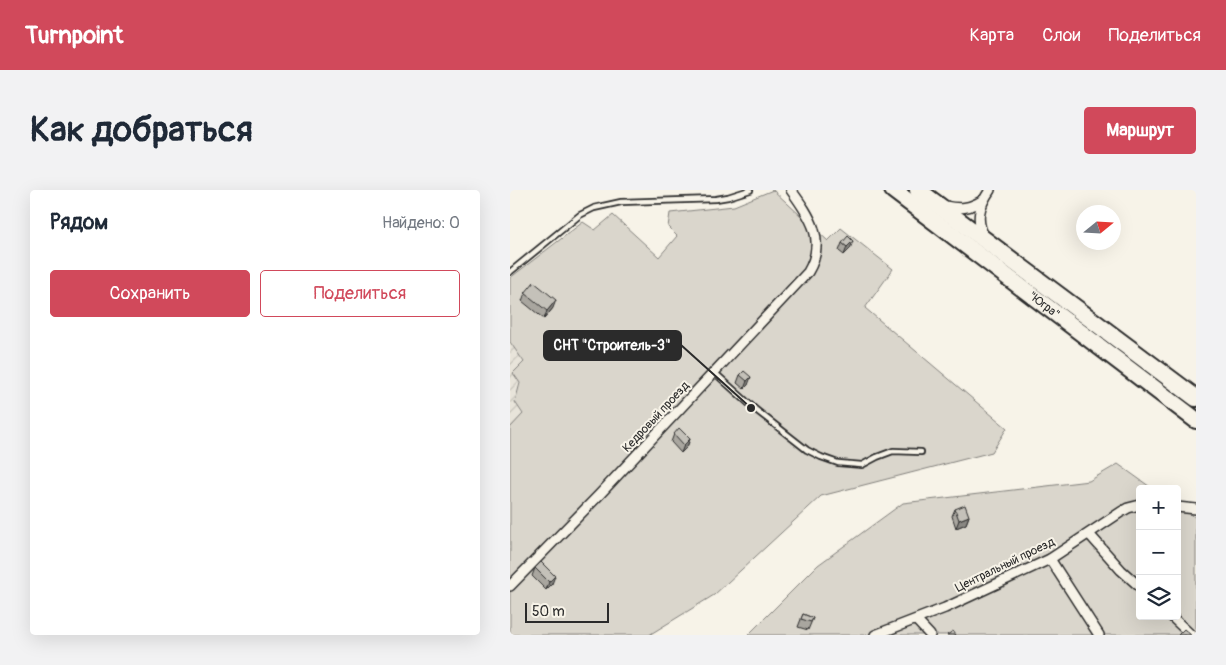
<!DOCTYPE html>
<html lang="ru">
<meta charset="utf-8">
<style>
body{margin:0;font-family:Pangolin,sans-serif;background:#f2f2f3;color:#1f2937}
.controls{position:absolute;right:15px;bottom:15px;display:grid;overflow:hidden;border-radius:5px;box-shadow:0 5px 20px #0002}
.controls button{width:45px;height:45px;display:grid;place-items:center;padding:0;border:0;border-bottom:1px solid #e0e1e3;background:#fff;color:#1f2937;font:25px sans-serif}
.compass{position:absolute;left:566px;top:15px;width:45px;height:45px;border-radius:50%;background:#fff;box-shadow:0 5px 20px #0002;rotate:72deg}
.scale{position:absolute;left:15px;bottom:12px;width:84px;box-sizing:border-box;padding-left:5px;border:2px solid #2b2b2b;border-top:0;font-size:14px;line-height:18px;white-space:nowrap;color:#2b2b2b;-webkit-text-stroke:4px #f7f3e8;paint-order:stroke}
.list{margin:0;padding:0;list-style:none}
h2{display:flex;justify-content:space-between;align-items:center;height:65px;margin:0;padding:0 20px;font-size:21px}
h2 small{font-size:16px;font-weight:400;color:#747a83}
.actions{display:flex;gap:10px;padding:15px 20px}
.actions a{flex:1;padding:11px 0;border:1px solid #d1495b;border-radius:5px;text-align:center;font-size:18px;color:#d1495b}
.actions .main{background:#d1495b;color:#fff}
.icon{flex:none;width:28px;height:28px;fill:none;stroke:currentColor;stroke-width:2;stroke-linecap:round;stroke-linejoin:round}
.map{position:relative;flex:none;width:686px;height:445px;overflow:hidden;border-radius:5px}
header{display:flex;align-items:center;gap:30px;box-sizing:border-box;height:70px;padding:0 25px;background:#d1495b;color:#fff}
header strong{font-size:24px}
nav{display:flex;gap:28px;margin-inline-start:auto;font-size:18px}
.intro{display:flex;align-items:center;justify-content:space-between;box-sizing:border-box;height:120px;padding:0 30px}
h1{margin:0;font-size:35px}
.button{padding:12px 22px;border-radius:5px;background:#d1495b;color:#fff;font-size:18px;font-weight:700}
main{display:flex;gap:30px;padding:0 30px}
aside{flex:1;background:#fff;border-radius:5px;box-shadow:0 5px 20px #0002}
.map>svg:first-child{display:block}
.industrial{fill:url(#industrial-furrows)}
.garden{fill:#dad6cc;stroke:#82807c}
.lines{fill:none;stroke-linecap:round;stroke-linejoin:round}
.lane-casing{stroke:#2b2b2b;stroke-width:8}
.street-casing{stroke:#2b2b2b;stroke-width:12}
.highway-casing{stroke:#2b2b2b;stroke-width:20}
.lane{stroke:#f7f3e8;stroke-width:4.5}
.street{stroke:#f7f3e8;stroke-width:9}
.highway{stroke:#f7f3e8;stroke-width:16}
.wall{fill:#a9a69f;stroke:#2b2b2b}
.shaded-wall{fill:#898782;stroke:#2b2b2b}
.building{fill:#c4c1b9;stroke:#2b2b2b}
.labels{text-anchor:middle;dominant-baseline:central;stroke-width:4;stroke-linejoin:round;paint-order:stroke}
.street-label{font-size:12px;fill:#2b2b2b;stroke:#f7f3e8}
.leader{fill:none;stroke:#2b2b2b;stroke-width:2}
.callout-dot{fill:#2b2b2b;stroke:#f7f3e8;stroke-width:2}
.callout{fill:#2b2b2b;stroke:#2b2b2b;stroke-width:2}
.callout-label{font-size:14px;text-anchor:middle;font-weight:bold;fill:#fff}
</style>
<header>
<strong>Turnpoint</strong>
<nav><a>Карта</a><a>Слои</a><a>Поделиться</a></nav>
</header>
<div class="intro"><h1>Как добраться</h1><a class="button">Маршрут</a></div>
<main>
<aside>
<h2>Рядом<small>Найдено: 0</small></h2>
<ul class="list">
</ul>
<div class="actions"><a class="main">Сохранить</a><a>Поделиться</a></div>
</aside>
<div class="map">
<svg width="686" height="445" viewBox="0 0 686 445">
<defs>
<pattern id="industrial-furrows" width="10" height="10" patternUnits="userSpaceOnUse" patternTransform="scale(1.25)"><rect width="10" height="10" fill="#e8e4da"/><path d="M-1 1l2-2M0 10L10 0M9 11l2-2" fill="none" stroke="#c7c4bb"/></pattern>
</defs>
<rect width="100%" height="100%" fill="#f7f3e8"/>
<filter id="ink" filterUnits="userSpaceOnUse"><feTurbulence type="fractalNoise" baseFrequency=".02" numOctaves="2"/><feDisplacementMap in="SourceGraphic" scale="10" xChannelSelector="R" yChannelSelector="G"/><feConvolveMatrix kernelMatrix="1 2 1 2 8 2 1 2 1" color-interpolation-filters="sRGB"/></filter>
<g filter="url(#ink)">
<path class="industrial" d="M0 152 14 172 5 212 13 224 0 238Z"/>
<g class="garden">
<path d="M263 0 318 51 331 38 383 79 355 118 497 238 482 262 311 306 204 405 139 445H0V238L13 224 5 212 10 193 3 183 14 172 0 152V88L73 32 85 40 103 25 149 67 167 46 158 37 160 23 224 16Z"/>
<path d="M608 274 643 299H630V426H667V315L686 328V445H238L308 375 393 313 579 291Z"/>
</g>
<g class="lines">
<defs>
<g id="lane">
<path d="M0 82 70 25 84 18 111 12 206 9 218 7 240 0"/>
<path d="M205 183 246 220 297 260 311 267 328 273 352 275 367 267 383 261 411 262"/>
</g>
<g id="street">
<path d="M435 16C449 19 460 19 473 10"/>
<path d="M475 48C465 30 469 16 480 0"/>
<path d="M667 317 686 319"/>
<path d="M579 344 611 380 630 397"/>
<path d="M540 369 589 445"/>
<path d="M0 396 89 305 298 82C317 50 300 26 281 0"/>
<path d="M661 426 681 445"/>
<path d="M406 430 420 445"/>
<path d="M365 445 435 418 540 369 611 322 618 318 630 315"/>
</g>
<g id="highway">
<path id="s1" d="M383 0 686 230"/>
<path d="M408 0 686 208"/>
</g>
</defs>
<use href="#lane" class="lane-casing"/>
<use href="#street" class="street-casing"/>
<use href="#highway" class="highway-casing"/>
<use href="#lane" class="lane"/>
<use href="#street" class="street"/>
<use href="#highway" class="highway"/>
</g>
<g class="wall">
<path d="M332 53 340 59 334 65 329 61Z"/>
<path d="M15 103 43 118 34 129 12 111Z"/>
<path d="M234 181 238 195 234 199 227 193 230 185Z"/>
<path d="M164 244 180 249 177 257 171 263 161 252Z"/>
<path d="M445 319 459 326 456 334 446 338 442 326Z"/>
<path d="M25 378 42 394 36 400 22 386Z"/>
<path d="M293 424 303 428 298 440 288 437Z"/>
</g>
<g class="shaded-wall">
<path d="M343 51 340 59 334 65 337 57Z"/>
<path d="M46 110 43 118 34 129 37 121Z"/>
<path d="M241 187 238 195 234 199 237 191Z"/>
<path d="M180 249 177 257 171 263 174 255Z"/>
<path d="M459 326 456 334 446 338 449 330Z"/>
<path d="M45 386 42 394 36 400 39 392Z"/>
</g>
<g class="building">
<path d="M338 46 343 51 337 57 332 53Z"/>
<path d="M24 92 46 110 37 121 15 103Z"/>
<path d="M234 181 241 187 237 191 230 185Z"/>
<path d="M169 238 180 249 174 255 164 244Z"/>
<path d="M455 315 459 326 449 330 445 319Z"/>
<path d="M31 372 45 386 39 392 25 378Z"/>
<path d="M293 424 303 428 301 432 291 429Z"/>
<path d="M674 439 681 445H668Z"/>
<path d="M443 441 446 445H437Z"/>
</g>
</g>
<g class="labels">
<g class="street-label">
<text stroke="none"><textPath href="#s1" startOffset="190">"Югра"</textPath></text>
<text transform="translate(146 227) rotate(-47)">Кедровый проезд</text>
<text transform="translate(495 375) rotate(-26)">Центральный проезд</text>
</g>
</g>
<path class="leader" d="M241 218L171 155"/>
<circle class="callout-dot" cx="241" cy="218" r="5"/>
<rect class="callout" x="34" y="141" width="137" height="29" rx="5"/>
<g class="callout-label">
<text x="102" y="160">СНТ "Строитель-3"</text>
</g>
</svg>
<div class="controls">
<button>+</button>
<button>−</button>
<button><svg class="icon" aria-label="layers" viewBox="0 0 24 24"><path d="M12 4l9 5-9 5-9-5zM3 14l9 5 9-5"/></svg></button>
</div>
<svg class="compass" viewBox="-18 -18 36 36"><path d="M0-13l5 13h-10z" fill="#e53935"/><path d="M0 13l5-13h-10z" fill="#747a83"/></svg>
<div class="scale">50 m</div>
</div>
</main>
